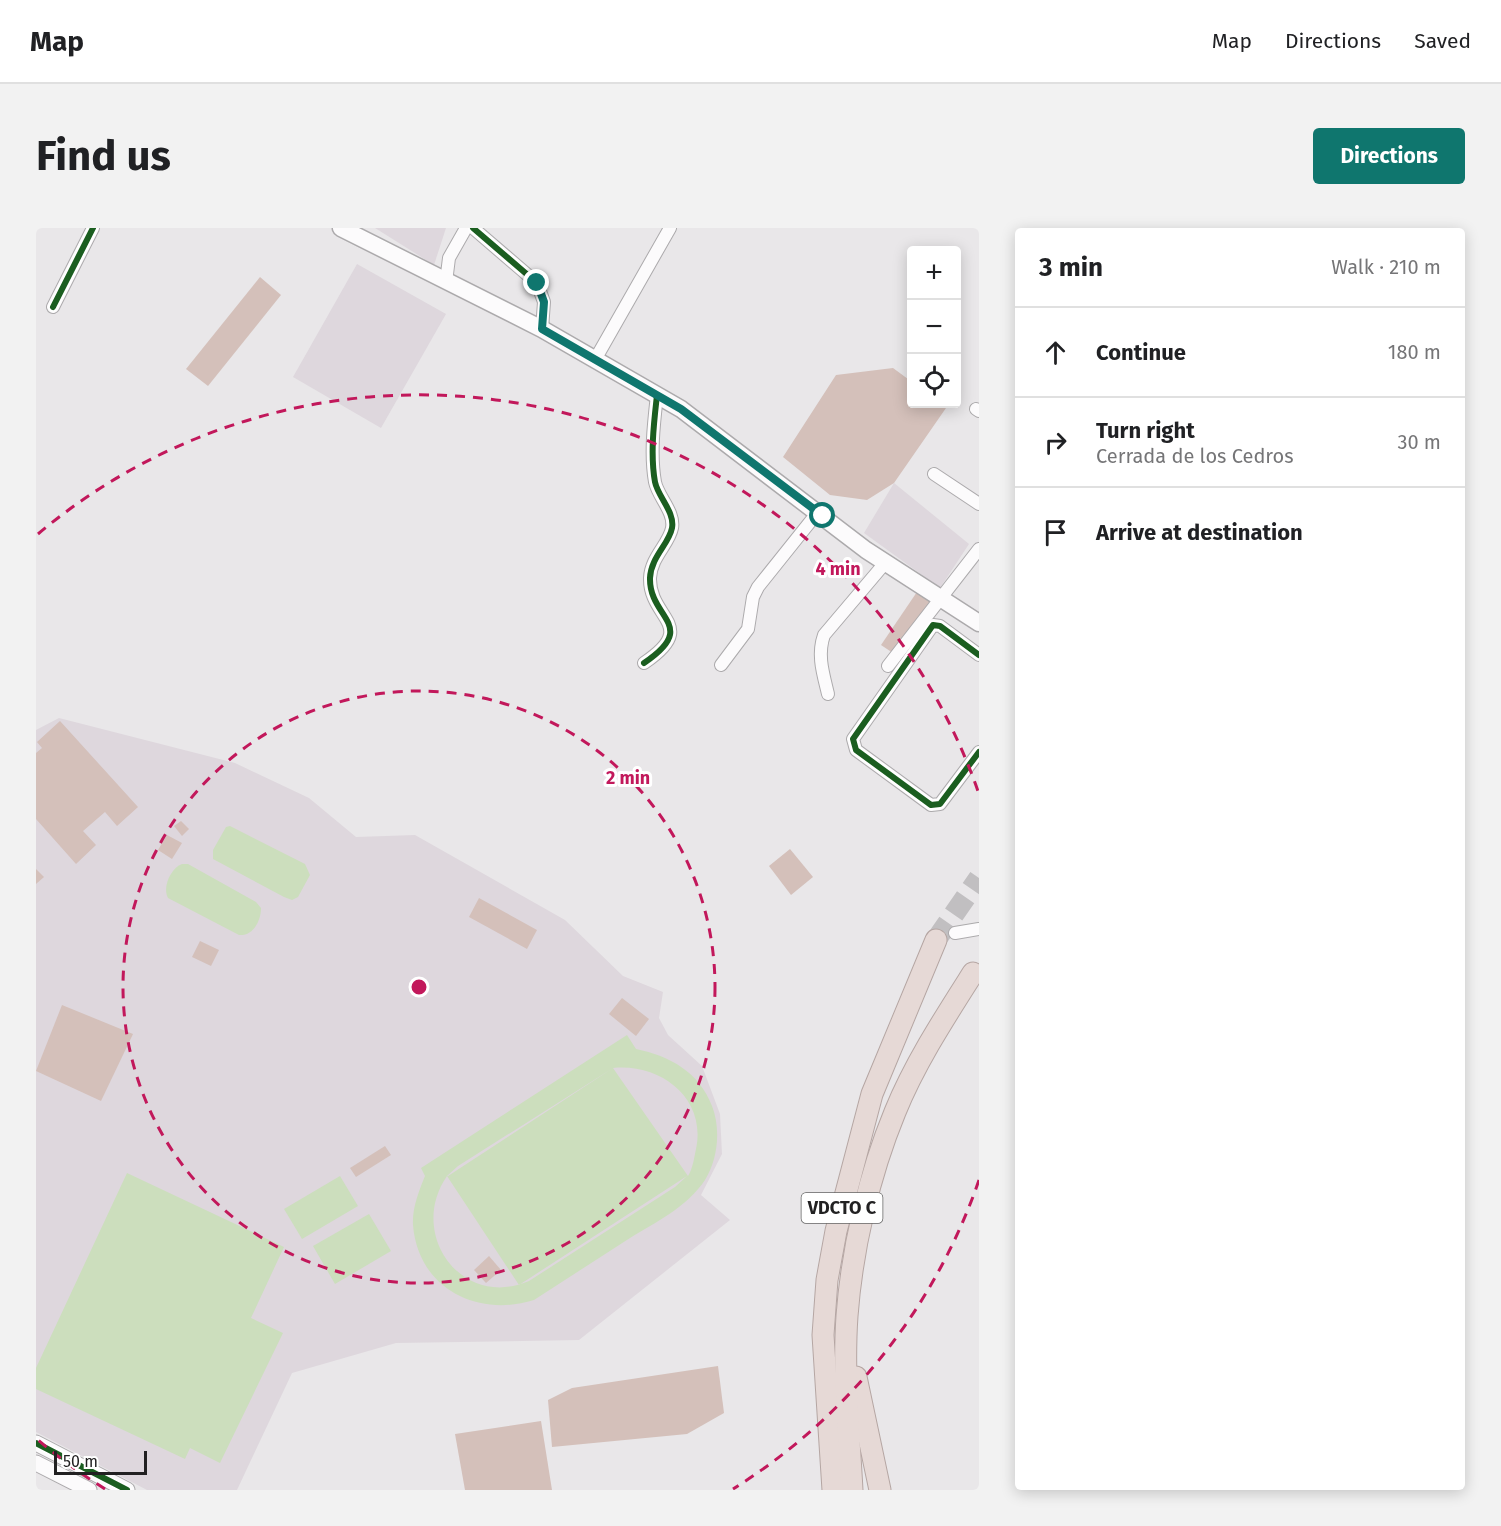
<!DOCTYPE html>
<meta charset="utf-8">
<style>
body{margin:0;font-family:"Fira Sans",sans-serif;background:#f2f2f2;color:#202124}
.controls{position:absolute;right:18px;top:18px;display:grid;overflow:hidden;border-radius:6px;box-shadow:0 3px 15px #0003}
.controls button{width:54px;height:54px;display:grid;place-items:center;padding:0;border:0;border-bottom:2px solid #e0e0e0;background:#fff;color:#202124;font:30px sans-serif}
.scale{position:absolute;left:18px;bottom:15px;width:93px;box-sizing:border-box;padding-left:6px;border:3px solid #222122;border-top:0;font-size:16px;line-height:21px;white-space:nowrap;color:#222122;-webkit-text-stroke:4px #fff;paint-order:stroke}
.stop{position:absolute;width:18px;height:18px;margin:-14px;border:4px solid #0f766e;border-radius:50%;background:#fff}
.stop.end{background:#0f766e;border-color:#fff;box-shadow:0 2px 6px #0008}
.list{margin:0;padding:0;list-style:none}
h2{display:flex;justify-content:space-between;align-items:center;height:78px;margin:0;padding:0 24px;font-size:26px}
h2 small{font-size:20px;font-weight:400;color:#757577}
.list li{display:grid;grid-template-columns:39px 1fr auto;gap:18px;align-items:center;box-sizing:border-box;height:90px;padding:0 24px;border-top:2px solid #e0e0e0}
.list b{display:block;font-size:22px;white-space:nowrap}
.list p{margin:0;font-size:20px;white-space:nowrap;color:#757577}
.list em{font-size:20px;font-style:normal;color:#757577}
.icon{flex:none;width:33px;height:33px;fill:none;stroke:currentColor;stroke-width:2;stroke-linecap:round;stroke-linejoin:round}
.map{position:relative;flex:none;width:943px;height:1262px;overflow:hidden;border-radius:6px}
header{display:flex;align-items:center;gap:36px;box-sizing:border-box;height:84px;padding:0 30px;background:#fff;border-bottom:2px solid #e0e0e0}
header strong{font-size:28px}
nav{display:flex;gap:33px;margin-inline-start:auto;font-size:21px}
.intro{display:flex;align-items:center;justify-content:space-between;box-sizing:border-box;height:144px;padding:0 36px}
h1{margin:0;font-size:42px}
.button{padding:15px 27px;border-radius:6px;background:#0f766e;color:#fff;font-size:21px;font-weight:700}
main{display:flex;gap:36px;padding:0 36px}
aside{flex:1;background:#fff;border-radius:6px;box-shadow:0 3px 15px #0003}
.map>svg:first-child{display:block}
.built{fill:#ded7dd}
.park{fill:#ccdebd;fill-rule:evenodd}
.building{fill:#d4c0ba}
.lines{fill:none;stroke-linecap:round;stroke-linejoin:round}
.motorway-tunnel{stroke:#c1bfc1;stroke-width:21;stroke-dasharray:21 10;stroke-linecap:butt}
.minor-casing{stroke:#acaaac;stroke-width:14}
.tertiary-casing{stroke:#acaaac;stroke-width:17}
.secondary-casing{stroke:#acaaac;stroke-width:19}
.motorway-casing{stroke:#b5a6a3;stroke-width:23}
.minor{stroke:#fcfbfc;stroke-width:12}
.tertiary{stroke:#fcfbfc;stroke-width:15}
.secondary{stroke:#fcfbfc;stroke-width:16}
.motorway{stroke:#e6d9d6;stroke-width:21}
.cycleway-casing{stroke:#fff;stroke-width:10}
.cycleway{stroke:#1b5e20;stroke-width:6}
.route{stroke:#0f766e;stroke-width:8}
.ring{fill:none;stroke:#c2185b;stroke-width:3;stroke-dasharray:10 8}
.labels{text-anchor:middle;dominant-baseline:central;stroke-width:6;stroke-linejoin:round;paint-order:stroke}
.shield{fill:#fff;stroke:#646464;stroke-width:1.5}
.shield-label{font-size:18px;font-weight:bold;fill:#222122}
.centre{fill:#c2185b;stroke:#fff;stroke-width:3}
.ring-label{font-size:18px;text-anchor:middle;font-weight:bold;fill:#c2185b;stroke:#fff;stroke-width:6;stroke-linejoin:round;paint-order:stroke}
</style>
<header>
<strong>Map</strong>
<nav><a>Map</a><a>Directions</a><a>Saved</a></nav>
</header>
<div class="intro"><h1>Find us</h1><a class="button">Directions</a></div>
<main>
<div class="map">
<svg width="943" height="1262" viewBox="0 0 943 1262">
<rect width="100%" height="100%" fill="#e9e7e9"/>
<g class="built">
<path d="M339 0H410L398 37Z"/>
<path d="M321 36 410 86 345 200 257 149Z"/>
<path d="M858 255 933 316 904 360 828 305Z"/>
<path d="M23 490 199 535 273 570 320 609 379 607 529 692 587 748 627 764 623 790 632 807 666 838 684 886 686 926 665 967 694 992 543 1112 360 1115 256 1145 201 1262H111L0 1204V502Z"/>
</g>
<g class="park">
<path d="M194 598 269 636 274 647 262 669 256 672 248 669 177 631V622L190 599Z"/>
<path d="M146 636H152L220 674 225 680C225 693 217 708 203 707L132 670C126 659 135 640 146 636Z"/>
<path d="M591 807 600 821C634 828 663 844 676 878 685 901 682 931 669 952 651 979 620 994 594 1010 562 1031 530 1051 498 1072 441 1090 382 1060 377 997 376 980 383 963 389 948L385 940ZM577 840C624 835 671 870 660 921 658 930 657 940 652 948ZM577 840 412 948H411L422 938ZM411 948 483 1057 651 948 639 959 493 1053C426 1082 371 1006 411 948Z"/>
<path d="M91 945 248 1019 215 1090 247 1105 184 1235 154 1220 149 1231 0 1161V1140Z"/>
<path d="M304 948 322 978 266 1011 248 981Z"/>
<path d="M333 986 355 1023 299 1056 277 1018Z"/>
</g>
<g class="building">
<path d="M224 49 245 67 172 158 150 141Z"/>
<path d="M857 140 876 154V176H905L910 180 858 255 831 272 794 267 747 229 800 147Z"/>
<path d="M885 358 901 369 860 427 845 417Z"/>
<path d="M24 493 102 579 81 598 69 584 47 603 60 617 40 636 0 591V525L6 520 1 514Z"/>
<path d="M145 593 153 601 146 608 138 598Z"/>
<path d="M131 607 146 615 136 631 122 622Z"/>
<path d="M754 621 777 649 755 667 733 638Z"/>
<path d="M0 641 8 649 0 656Z"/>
<path d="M443 670 501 702 491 721 433 689Z"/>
<path d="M164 713 183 722 175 738 156 729Z"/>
<path d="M586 770 613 791 600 808 573 786Z"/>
<path d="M26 777 97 806 65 873 0 843Z"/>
<path d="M349 918 355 927 320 949 314 940Z"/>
<path d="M453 1028 465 1042 450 1055 438 1042Z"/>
<path d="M682 1138 688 1185 651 1206 516 1219 512 1172 536 1160Z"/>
<path d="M505 1193 516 1262H429L419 1206Z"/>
</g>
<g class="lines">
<path class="motorway-tunnel" d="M900 712 943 650"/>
<defs>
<g id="minor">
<path d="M437 0 501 55 508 74 506 101"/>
<path d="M410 54 413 30 430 0"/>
<path d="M17 79 57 0"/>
<path d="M560 130 634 0"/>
<path d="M940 181 943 183"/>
<path d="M898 246 943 276"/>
<path d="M943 427 904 398 897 397 817 511 820 522 895 577 904 576 943 524"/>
<path d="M608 435C664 397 613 391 614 350 615 329 633 316 636 300 639 284 622 269 619 254 614 226 618 194 621 167"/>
<path d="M685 437 712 401 717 369 722 359 782 284"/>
<path d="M852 438 943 321"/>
<path d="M792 466C787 445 781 427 788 407L849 335"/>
<path d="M919 705 943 701"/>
</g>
<g id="tertiary">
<path d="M0 1215 91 1262"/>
<path d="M0 1235 53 1262"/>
</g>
<path id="secondary" d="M305 0 506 101 645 181 830 322 943 395"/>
<g id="motorway">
<path d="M820 1149 844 1262"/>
<path d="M797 1262 787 1107 791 1052 800 1003 836 866 900 712"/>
<path d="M816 1262C813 1205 807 1146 811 1088 816 1021 833 947 859 884 879 835 909 789 937 745"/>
</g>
</defs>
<use href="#minor" class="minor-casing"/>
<use href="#tertiary" class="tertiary-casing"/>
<use href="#secondary" class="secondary-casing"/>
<use href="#motorway" class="motorway-casing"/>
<use href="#minor" class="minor"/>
<use href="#tertiary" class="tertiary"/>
<use href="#secondary" class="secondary"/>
<use href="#motorway" class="motorway"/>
<defs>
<g id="cycleway">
<path d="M437 0 501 55 508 74 506 101"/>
<path d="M17 79 57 0"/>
<path d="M943 427 904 398 897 397 817 511 820 522 895 577 904 576 943 524"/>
<path d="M608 435C664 397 613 391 614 350 615 329 633 316 636 300 639 284 622 269 619 254 614 226 618 194 621 167"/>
<path d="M0 1215 91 1262"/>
</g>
</defs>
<use href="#cycleway" class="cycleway-casing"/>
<use href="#cycleway" class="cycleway"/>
</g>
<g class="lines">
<path class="route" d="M501 55 508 74 506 101 645 181 787 288"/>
</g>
<g class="ring">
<circle cx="383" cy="759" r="296"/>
<path d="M943 952A592 592 0 0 1 697 1261M69 1261A592 592 0 0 1 2 1212M2 306A592 592 0 0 1 943 566"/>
</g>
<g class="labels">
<rect class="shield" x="765.5" y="965" width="81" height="30" rx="4.5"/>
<g class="shield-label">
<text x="806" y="980">VDCTO C</text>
</g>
</g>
<circle cx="383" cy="759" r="9" class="centre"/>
<g class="ring-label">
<text x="802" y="347">4 min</text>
<text x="592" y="556">2 min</text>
</g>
</svg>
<div class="controls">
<button>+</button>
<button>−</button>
<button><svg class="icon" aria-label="locate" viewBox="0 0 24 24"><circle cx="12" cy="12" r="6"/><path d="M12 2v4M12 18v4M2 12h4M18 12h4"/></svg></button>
</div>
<div class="scale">50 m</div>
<div class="stop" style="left:787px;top:288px"></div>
<div class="stop end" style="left:501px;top:55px"></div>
</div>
<aside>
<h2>3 min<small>Walk · 210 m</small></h2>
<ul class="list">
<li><svg class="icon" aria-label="ahead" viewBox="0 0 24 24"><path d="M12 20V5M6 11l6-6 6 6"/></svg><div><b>Continue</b></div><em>180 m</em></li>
<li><svg class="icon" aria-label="right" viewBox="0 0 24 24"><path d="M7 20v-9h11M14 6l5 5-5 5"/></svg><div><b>Turn right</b><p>Cerrada de los Cedros</p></div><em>30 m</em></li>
<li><svg class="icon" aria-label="arrive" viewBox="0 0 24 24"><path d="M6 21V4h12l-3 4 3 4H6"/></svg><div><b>Arrive at destination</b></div></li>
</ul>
</aside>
</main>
